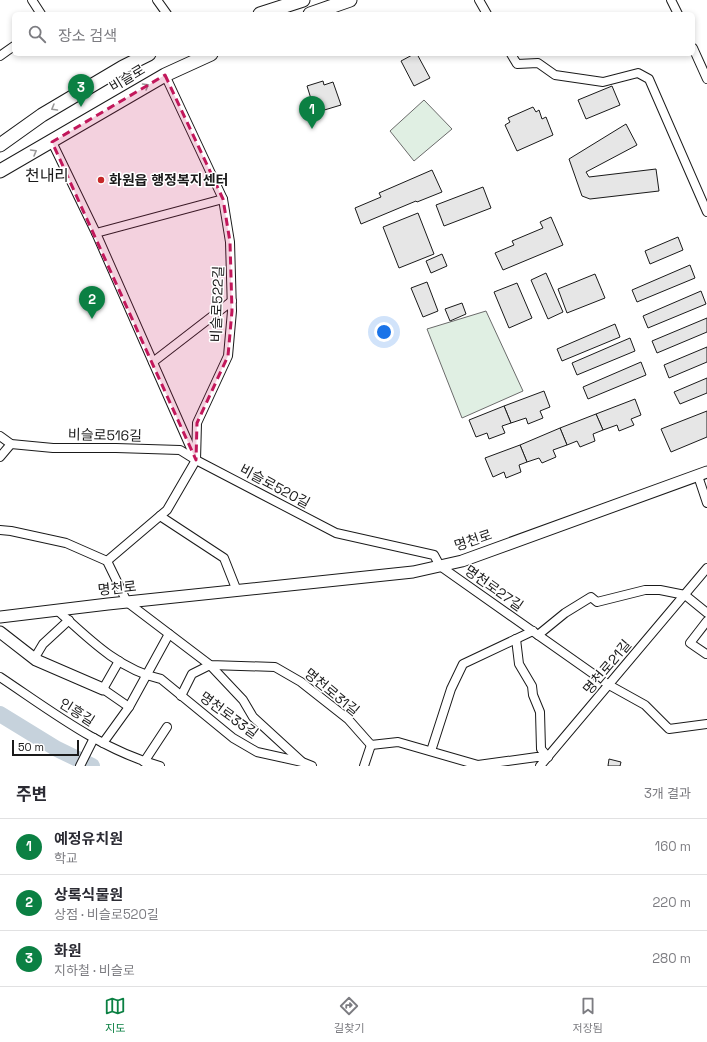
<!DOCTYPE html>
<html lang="ko">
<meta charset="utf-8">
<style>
body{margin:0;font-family:"Space Grotesk","Noto Sans KR",sans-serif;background:#f7f7f7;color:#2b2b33}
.scale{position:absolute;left:12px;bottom:10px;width:67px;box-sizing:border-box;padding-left:4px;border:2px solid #1a1a1a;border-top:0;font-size:11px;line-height:14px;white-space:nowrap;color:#1a1a1a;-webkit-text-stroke:3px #fff;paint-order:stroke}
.you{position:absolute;left:384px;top:332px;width:14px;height:14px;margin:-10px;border:3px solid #fff;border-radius:50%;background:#1a73e8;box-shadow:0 0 0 6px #1a73e833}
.badge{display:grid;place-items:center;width:26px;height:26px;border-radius:50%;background:#0b8043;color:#fff;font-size:13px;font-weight:700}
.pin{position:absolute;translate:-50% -33px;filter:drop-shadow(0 1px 2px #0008)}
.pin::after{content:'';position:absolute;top:21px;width:14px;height:12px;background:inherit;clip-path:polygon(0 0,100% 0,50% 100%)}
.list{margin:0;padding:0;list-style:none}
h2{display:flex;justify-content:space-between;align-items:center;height:52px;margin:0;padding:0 16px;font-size:17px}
h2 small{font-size:13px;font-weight:400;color:#7c7c81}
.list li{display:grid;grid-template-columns:26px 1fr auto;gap:12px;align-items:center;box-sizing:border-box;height:56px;padding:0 16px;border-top:1px solid #e1e1e2}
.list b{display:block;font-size:15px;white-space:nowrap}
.list p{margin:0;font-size:13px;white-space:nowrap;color:#7c7c81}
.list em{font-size:13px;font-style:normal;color:#7c7c81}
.icon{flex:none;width:22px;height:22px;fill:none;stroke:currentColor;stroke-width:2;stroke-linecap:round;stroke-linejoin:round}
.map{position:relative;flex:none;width:707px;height:766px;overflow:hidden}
.search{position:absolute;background:#fff;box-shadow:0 2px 6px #0003;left:12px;right:12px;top:12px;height:44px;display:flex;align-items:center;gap:10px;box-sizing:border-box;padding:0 14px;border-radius:6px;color:#7c7c81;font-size:15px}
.sheet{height:220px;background:#fff}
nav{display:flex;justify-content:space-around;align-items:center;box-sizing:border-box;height:56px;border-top:1px solid #e1e1e2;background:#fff;font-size:11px;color:#7c7c81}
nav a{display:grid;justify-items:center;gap:2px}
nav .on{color:#0b8043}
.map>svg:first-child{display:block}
.green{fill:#e0efe3;stroke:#6a6a6a}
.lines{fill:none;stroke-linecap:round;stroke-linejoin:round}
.river{stroke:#c6d2dc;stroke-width:16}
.building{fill:#e6e6e6;stroke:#1a1a1a}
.street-casing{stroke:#1a1a1a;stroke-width:10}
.secondary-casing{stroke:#1a1a1a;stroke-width:13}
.primary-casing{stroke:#1a1a1a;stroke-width:15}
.street{stroke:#fff;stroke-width:8}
.secondary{stroke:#fff;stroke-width:11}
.primary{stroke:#fff;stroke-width:13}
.oneway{stroke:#989898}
.marked{fill:#c2185b;fill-opacity:0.2;stroke:#c2185b;stroke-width:3;stroke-dasharray:8 5;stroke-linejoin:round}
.poi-dot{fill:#c62828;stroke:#fff;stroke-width:1.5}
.labels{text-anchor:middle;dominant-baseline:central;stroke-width:3;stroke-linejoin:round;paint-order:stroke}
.street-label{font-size:14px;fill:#1a1a1a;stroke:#fff}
.poi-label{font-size:14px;font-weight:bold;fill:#1a1a1a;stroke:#fff;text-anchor:start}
.quarter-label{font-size:16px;fill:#1a1a1a;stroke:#fff}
</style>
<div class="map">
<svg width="707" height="766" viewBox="0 0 707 766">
<rect width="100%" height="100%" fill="#fff"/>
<g class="green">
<path d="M424 100 452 129 414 161 390 131Z"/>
<path d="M486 311 523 391 462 418 427 329Z"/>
</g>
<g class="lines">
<path class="river" d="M0 714 57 749 92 766"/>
</g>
<g class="building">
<path d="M414 54H417L430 78 414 86 401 61Z"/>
<path d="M323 81 324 85 333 82 341 105 321 111 317 100 312 102 307 86Z"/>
<path d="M612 86 620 105 586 119 578 100Z"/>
<path d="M533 107 536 112 539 110 542 119 546 117 553 135 517 151 505 125 510 122 508 118Z"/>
<path d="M626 124 637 145 586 172 589 177 656 169 659 191 590 199 582 196 569 159Z"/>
<path d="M432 170 442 192 417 202 416 201 361 224 355 208 381 197 379 193Z"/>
<path d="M483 187 491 208 444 226 436 205Z"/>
<path d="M418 213 434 254 399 268 383 227Z"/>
<path d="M551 217 563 245 503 270 495 253 514 245 512 241 543 228 540 222Z"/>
<path d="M678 237 683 250 650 264 645 251Z"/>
<path d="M442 254 447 266 431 273 426 261Z"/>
<path d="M690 265 695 278 637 302 632 290Z"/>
<path d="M546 273 563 312 548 319 531 280Z"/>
<path d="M595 274 605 298 567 313 558 289Z"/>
<path d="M427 282 438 311 423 317 411 288Z"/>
<path d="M517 283 532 318 509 328 494 292Z"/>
<path d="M701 291 706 304 648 328 643 316Z"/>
<path d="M462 303 466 314 450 321 445 309Z"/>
<path d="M707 318V332L657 353 652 341Z"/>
<path d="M615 324 620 337 562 361 557 349Z"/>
<path d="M630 338 635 351 577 375 572 363Z"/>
<path d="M707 347V362L669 378 664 365Z"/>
<path d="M641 362 646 375 588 399 583 387Z"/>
<path d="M707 378V393L680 404 674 392Z"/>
<path d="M544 391 550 407 540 411 543 418 528 424 526 418 511 423 504 406Z"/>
<path d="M635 399 641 415 631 419 634 425 619 431 617 425 603 430 596 414Z"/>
<path d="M504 406 511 423 502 426 505 433 489 439 487 433 476 437 469 420Z"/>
<path d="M707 411V437L671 452 661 429Z"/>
<path d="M596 414 603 430 593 434 595 441 580 447 577 441 567 445 560 428Z"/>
<path d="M560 428 567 445 553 450 556 457 542 463 539 458 527 462 520 445Z"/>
<path d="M520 445 527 462 519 465 521 472 506 478 504 472 493 477 485 458Z"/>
<path d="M609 759 621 762 620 766H608Z"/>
</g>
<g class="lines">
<defs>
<g id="street">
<path d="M32 0 41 14"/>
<path d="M157 0 167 14"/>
<path d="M479 0 487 14"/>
<path d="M671 0 678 14"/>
<path d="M693 48 707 79"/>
<path d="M511 54 517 64 538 63 555 75 603 82 638 73 649 79 707 212"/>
<path d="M0 56 14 46"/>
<path d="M52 142 96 233 196 460 336 533 434 555 440 566 609 685 645 705 669 729 707 724"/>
<path d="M96 233 223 199"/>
<path d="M153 362 232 301"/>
<path d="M0 436 11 444 53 448H116L180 450 196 460"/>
<path d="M0 457 11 444"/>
<path d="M698 476 707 503"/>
<path d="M160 516 224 558 237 591"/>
<path d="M0 530 11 531 66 543 107 561 127 602 210 665 275 667 301 682 348 719 371 745 398 742 478 765 537 757H548"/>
<path d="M107 561 167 510 196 460 197 423 228 356 232 311 230 242 223 199 165 75"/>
<path d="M57 610C88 638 119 670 161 679L233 738 257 752 302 762 312 766"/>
<path d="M538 635 565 613 591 597 597 602 645 590H660L685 595 707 613"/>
<path d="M516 639 519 664 532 686 533 695 540 712 541 749 548 757"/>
<path d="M706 654 690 643 707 621"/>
<path d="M34 659 43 644 69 620"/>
<path d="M119 661 103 689 129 707"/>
<path d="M0 677C51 711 101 750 160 766"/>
<path d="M181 696 192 674 210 665 243 700 253 717 301 761"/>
<path d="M103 743 129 707 169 634"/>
<path d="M431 751 451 689 463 664 533 631"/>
<path d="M144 762 167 727"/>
<path d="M80 766 94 738"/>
<path d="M364 766 371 745"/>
<path d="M540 766 707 568"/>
</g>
<g id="secondary">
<path d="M0 617 108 604 413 572 462 561 707 472"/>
<path d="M0 632 36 660 103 689"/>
</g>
<g id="primary">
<path d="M260 14 303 0"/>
<path d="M310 14 350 0"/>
<path d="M0 145 42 115 123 67 149 54"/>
<path d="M0 171 165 75 211 54"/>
</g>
</defs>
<use href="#street" class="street-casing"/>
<use href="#secondary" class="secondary-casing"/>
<use href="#primary" class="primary-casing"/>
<use href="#street" class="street"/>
<use href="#secondary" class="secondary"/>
<use href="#primary" class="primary"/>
</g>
<defs><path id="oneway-chevron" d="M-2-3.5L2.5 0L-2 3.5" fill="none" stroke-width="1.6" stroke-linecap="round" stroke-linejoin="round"/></defs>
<g class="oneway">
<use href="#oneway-chevron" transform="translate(146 86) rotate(-31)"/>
<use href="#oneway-chevron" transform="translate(54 108) rotate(150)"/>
<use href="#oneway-chevron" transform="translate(34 152) rotate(-30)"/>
</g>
<path class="marked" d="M165 75 223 199 230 242 232 311 228 356 197 423 196 460 52 142Z"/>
<circle class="poi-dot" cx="101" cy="180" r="4"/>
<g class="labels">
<g class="street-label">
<text transform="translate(127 78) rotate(-31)">비슬로</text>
<text transform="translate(217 304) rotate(-88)">비슬로522길</text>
<text transform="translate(105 435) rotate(1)">비슬로516길</text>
<text transform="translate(275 486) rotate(28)">비슬로520길</text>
<text transform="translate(473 540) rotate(-19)">명천로</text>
<text transform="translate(117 588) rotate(-6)">명천로</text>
<text transform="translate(494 588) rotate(35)">명천로27길</text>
<text transform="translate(607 667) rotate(-50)">명천로21길</text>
<text transform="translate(332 692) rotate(39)">명천로31길</text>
<text transform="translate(77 712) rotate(32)">인흥길</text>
<text transform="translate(229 715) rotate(36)">명천로33길</text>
</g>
<g class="poi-label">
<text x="109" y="180">화원읍 행정복지센터</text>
</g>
<g class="quarter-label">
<text x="47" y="175">천내리</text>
</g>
</g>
</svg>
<div class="scale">50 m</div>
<div class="you"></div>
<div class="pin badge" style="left:312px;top:129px">1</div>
<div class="pin badge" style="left:92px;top:319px">2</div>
<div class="pin badge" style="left:81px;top:107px">3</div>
<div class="search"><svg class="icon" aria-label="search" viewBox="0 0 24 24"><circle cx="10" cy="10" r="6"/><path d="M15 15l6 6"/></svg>장소 검색</div>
</div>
<section class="sheet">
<h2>주변<small>3개 결과</small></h2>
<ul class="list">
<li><span class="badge">1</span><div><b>예정유치원</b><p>학교</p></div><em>160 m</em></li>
<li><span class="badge">2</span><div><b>상록식물원</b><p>상점 · 비슬로520길</p></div><em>220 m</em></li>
<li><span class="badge">3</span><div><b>화원</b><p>지하철 · 비슬로</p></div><em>280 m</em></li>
</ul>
</section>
<nav>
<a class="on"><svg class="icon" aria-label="map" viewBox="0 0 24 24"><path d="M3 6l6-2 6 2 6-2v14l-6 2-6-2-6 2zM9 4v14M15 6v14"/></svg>지도</a>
<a><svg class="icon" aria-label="directions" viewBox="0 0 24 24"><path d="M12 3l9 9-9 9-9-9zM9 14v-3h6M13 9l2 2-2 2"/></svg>길찾기</a>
<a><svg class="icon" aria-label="saved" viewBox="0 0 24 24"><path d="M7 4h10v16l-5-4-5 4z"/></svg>저장됨</a>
</nav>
